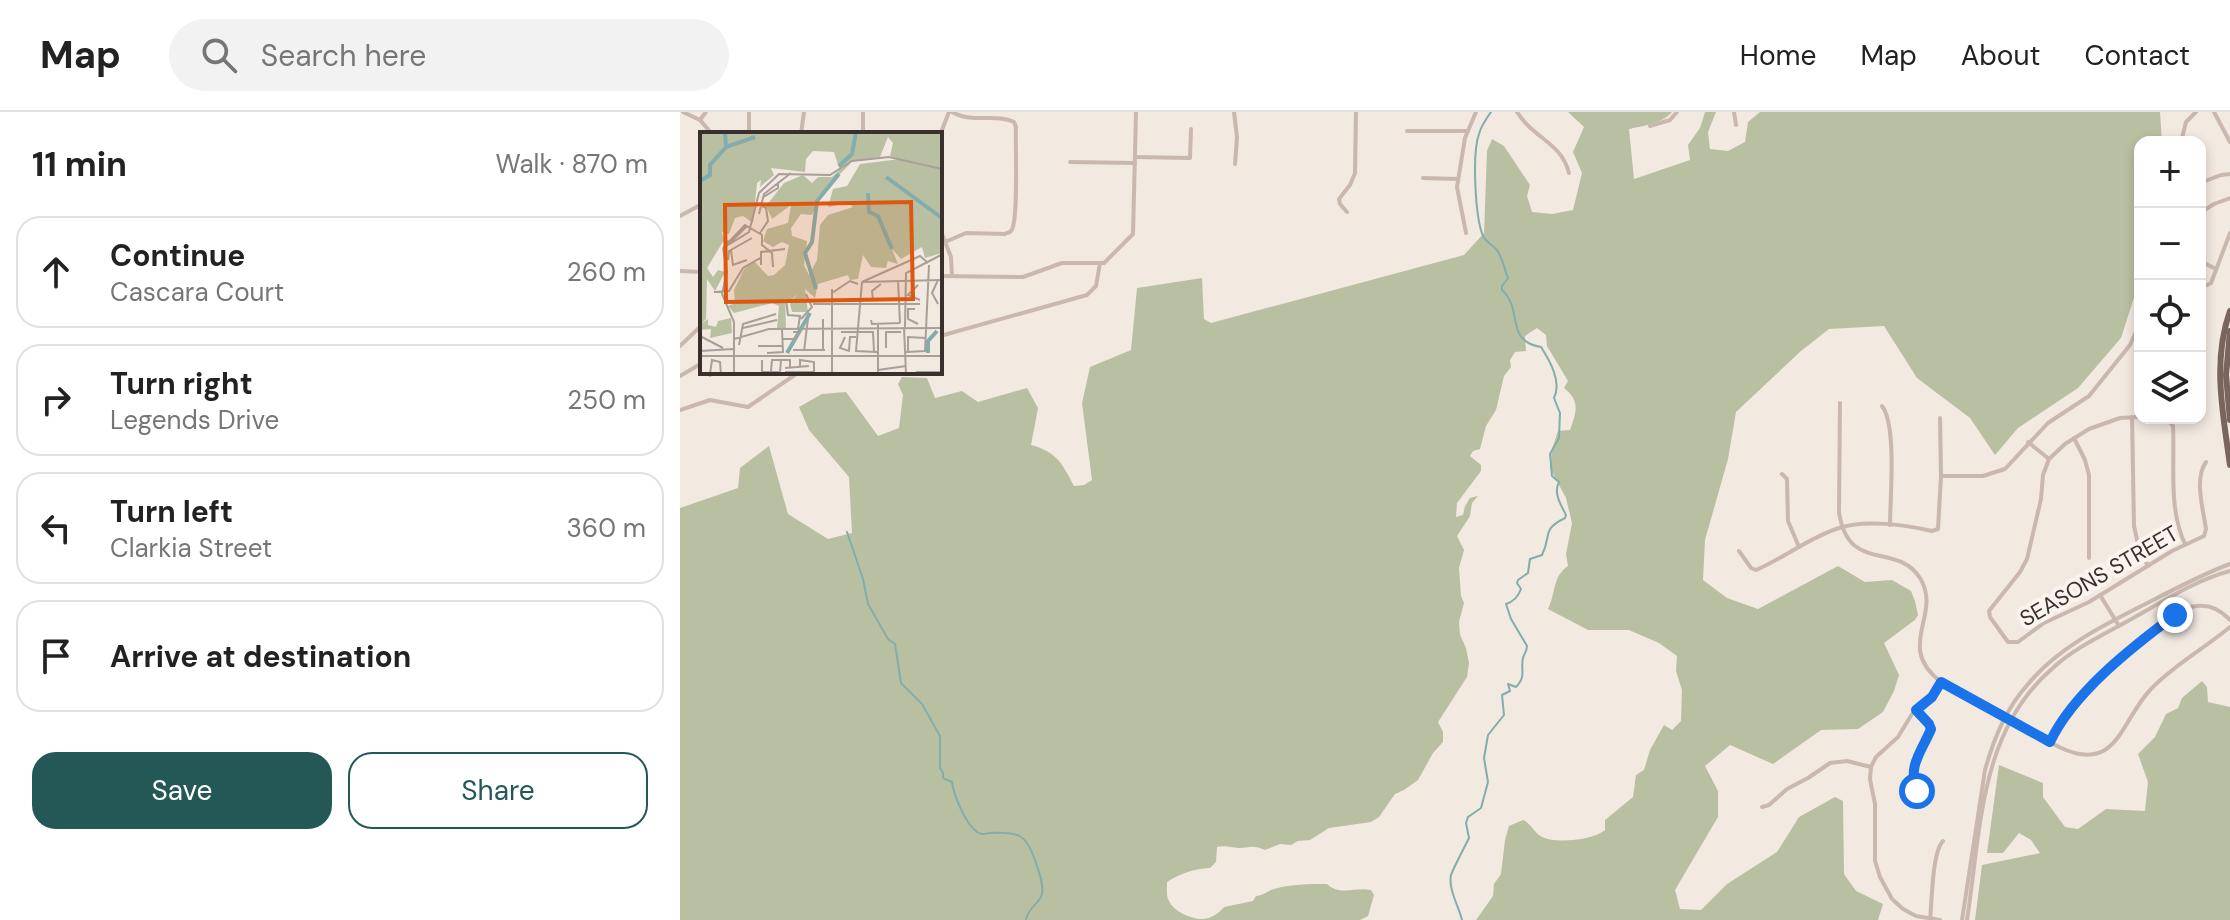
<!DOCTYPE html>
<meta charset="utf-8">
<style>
body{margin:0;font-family:"DM Sans",sans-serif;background:#f2f2f2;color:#222}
.controls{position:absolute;right:24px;top:24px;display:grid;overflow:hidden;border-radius:16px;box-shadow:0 4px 12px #0003}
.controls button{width:72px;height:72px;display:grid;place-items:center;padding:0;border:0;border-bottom:2px solid #e0e0e0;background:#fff;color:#222;font:40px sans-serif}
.stop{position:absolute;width:24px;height:24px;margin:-18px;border:6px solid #1a73e8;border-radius:50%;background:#fff}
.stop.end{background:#1a73e8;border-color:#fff;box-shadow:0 2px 8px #0008}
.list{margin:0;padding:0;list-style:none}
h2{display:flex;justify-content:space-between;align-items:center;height:104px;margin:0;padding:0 32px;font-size:34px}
h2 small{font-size:26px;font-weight:400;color:#767676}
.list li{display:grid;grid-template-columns:52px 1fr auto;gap:24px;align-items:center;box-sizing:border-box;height:112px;margin:0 16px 16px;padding:0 16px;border:2px solid #e0e0e0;border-radius:24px}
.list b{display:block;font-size:30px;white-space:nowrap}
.list p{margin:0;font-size:26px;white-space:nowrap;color:#767676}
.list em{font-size:26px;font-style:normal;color:#767676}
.actions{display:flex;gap:16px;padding:24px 32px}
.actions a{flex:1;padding:18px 0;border:2px solid #245857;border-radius:24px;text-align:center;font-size:28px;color:#245857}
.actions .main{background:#245857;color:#fff}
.icon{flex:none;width:44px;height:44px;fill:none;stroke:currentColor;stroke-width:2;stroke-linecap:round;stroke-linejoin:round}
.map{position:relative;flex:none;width:1550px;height:808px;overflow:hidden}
header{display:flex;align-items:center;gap:48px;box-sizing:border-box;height:112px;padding:0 40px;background:#fff;border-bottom:2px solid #e0e0e0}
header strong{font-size:38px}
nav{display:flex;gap:44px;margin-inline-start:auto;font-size:28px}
.search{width:560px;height:72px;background:#f2f2f2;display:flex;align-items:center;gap:20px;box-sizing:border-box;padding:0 28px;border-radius:44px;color:#767676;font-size:30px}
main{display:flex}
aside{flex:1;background:#fff}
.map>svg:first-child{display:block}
.green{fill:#b9c0a2}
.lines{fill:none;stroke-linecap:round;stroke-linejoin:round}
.stream{stroke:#82adac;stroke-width:2}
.minor{stroke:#cab8ae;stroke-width:4}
.major{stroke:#79655e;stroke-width:6}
.route{stroke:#1a73e8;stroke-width:10}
.labels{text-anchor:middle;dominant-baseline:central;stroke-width:8;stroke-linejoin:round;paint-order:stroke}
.street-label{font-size:22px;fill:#392f2c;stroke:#faf3ee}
.inset-river{fill:none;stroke:#82adac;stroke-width:4}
.inset-road{fill:none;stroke:#a89f99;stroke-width:2}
.view{fill:#df570e;fill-opacity:0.15;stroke:#df570e;stroke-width:4}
.inset-edge{fill:none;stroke:#392f2c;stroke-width:4}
</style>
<header>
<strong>Map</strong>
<div class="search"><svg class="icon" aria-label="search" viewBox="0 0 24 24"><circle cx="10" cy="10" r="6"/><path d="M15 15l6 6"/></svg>Search here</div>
<nav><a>Home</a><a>Map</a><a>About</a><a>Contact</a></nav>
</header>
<main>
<aside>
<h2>11 min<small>Walk · 870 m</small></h2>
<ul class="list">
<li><svg class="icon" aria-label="ahead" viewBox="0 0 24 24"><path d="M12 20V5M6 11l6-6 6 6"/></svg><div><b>Continue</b><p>Cascara Court</p></div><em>260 m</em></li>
<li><svg class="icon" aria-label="right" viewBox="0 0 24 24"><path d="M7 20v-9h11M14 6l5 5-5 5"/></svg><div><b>Turn right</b><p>Legends Drive</p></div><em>250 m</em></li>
<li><svg class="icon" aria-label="left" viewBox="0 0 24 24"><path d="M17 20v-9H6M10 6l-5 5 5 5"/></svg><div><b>Turn left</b><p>Clarkia Street</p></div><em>360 m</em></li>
<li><svg class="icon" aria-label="arrive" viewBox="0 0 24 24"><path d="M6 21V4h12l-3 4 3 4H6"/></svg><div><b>Arrive at destination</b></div></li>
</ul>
<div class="actions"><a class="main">Save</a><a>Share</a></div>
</aside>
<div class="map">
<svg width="1550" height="808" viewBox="0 0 1550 808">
<rect width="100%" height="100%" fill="#f2e9e1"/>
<g class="green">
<path d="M888 0H992C983 11 963 14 949 17L954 67 1010 48 1008 33 1020 16 1025 0H1036L1028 20 1030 37 1048 39 1065 30 1068 10 1080 0H1480L1482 30H1460V167L1441 226 1398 276 1338 316 1315 343 1290 306 1237 266 1204 214 1149 217 1121 239 1056 300 1048 347 1025 428 1023 468 1047 486 1078 497 1158 454 1185 470 1212 468 1231 479 1235 489 1238 503 1235 508 1204 531 1219 563 1214 579 1203 600 1178 617 1141 618 1093 652 1050 633 1025 654 1038 679V705L995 778 1000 797 1021 798 1047 772 1097 740 1119 705 1155 685 1163 689 1164 762 1176 779 1203 792 1198 808H796L813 784 814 772 821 762 825 728 829 714 843 708C852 712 853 720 862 725 877 732 913 728 925 718V708L953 685 956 663 964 658 970 638 984 613 992 618 1001 609 1002 578 996 559 997 544 979 531 949 518H908L868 497C876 481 872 465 888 454L886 442 892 411 886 386 870 356 872 337 878 319 890 318C896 301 901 289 884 276L888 269 867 234 866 223 857 216 845 224 846 239 835 240 830 248 831 255 824 264 816 298 806 314 800 337 793 339 790 344 801 353V359L777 391 776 405 783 403 785 394 790 386 798 384 792 391 790 404 777 424 784 438 779 456 781 484 784 491 779 510 780 523 786 536 789 551 787 565 758 610 763 620V630L753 641 738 668 724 678 715 682 699 705 691 710 649 716 630 728 618 729 611 733 600 732 585 738C572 732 570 736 558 736 550 735 546 733 537 735L536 750 530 756C514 757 501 761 487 770 487 777 486 784 489 789 493 799 511 807 522 807 531 807 539 801 544 795L573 789 576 784C584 783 587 779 594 777 612 772 629 772 647 772 659 784 675 775 691 778L694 783 688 804 680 808H0V396L58 376 60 356 89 334 108 402 148 427 172 421 169 365 129 318 119 295 142 282 166 280 198 324 219 316 223 283 218 272 222 265 247 266 255 286 282 279 298 290 347 276 358 296 351 333C377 340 382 351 394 374L404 373 412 368 402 291 410 255 451 238 457 176 522 166 524 207 531 211 784 143 804 121 807 39 812 27 824 34 850 73 847 84 852 100 872 102 893 98 902 61 893 40 904 15Z"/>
<path d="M1522 569 1527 575 1528 590 1550 595V808H1295L1302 753 1360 741 1351 728 1339 721 1323 741H1307L1319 653 1363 671V685L1385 715 1398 717 1426 697 1465 699 1468 670 1458 642 1475 625 1486 602 1498 596 1502 586Z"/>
</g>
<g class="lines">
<g class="stream">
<path d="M167 420 183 467 188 492 208 527 215 532 221 571 242 592 260 624V656L263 661V666L272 670C274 684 285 711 297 720 302 723 304 722 309 721 340 719 347 723 356 751 359 761 364 772 362 782 360 792 349 793 346 808"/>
<path d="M782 808C779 795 768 777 771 763 773 757 786 732 789 726L786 711 788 705 801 696 808 670 804 646 808 623 824 603 822 583 830 579 828 572 836 575C847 563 840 559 843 546 844 542 847 539 847 534L831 507 826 492C833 490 838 485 841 477L837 471 838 468 848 461 850 447 862 443C872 423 861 418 885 406L886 403C881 393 873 381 879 370L872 364 870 342 879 326 880 301 874 286C882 270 870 249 861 235 824 229 844 198 822 178V174L828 166C824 157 823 145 816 137 811 132 806 130 803 124 795 105 792 41 799 22 801 14 806 7 811 0"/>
</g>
<g class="minor">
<path d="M3 0 20 8 32 22"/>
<path d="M554 0 557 25 555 52"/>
<path d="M837 0C854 27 881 30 889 61"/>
<path d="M1054 0 1056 13"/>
<path d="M1534 0 1550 30"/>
<path d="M20 8 26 0"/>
<path d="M970 14 990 8 997 0"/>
<path d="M727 19H788"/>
<path d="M69 22V0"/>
<path d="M121 22 124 0"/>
<path d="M183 22V0"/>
<path d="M260 23 269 0"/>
<path d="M1501 30 1506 10 1516 0"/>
<path d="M455 45 510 46 511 17"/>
<path d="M390 50 455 51"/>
<path d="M743 66 778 67"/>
<path d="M1520 71 1541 63 1550 62"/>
<path d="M667 100 660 92 659 87 670 73 675 61 676 0"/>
<path d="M1520 101 1534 92 1550 86"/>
<path d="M0 104 22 92"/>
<path d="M260 117 271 145 272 164"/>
<path d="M786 121 777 75 785 26 796 0"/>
<path d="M265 130 286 121 325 122C327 121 329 121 331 119 339 111 335 32 336 15L334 10C316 1 293 12 272 0"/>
<path d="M1520 145 1526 152 1536 157"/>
<path d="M0 159 22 160"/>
<path d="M260 164 343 165 382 151H424L453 122 456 0"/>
<path d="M1527 173 1531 171 1550 121"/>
<path d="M260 224 407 183 416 174 420 151"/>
<path d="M0 234 22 213"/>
<path d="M30 263 32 260"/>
<path d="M0 264 22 251"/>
<path d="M1160 291 1159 400C1168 462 1216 429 1240 466 1263 503 1214 534 1261 570L1379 635C1438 663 1440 609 1471 577 1494 553 1525 536 1550 515"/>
<path d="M1202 294C1217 313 1210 387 1210 413"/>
<path d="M0 298 30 288 68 295 119 260"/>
<path d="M1452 305 1454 414 1459 437 1468 454"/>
<path d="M1460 305 1440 306 1409 317 1385 332 1369 347 1363 363 1361 387 1347 447 1340 460 1309 499 1310 505 1328 530H1338L1364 511 1409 490 1492 439 1524 424 1526 417C1523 396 1514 367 1526 350"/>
<path d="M1471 306 1488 308 1493 314C1495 352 1488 396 1505 432"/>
<path d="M1394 326 1405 348 1409 363V446"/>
<path d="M1348 330 1369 347"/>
<path d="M1102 362 1107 367 1108 409 1119 435"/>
<path d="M1261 364H1303L1325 357 1368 311 1409 284 1450 233 1460 211"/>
<path d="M1059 439 1071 456 1076 458C1104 446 1130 425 1159 416 1185 407 1226 413 1252 419L1258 417 1261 364 1260 306"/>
<path d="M1420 483 1439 514"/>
<path d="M1236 598 1251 614C1246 640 1225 649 1237 679L1245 685"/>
<path d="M1370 630C1391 586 1441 543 1480 514 1490 507 1499 498 1511 495 1527 491 1540 497 1550 508"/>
<path d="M1082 695 1089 693 1107 677 1128 666 1150 651 1167 649 1191 655"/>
<path d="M1250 808C1252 790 1252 740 1263 729"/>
<path d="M1260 808 1236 804 1223 797 1212 787 1200 765 1195 749V692L1190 667 1191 655 1196 645 1218 625 1232 602 1252 585 1261 570"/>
<path d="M1282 808 1305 658C1314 626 1326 596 1349 571 1381 532 1433 509 1477 486 1501 474 1525 461 1550 452"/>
<path d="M1287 808C1301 718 1299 618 1374 555 1395 536 1421 524 1446 510 1479 492 1513 469 1550 459"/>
</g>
<g class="major">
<path d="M1550 199C1532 249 1543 302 1550 353"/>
<path d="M1550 219 1546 263 1550 308"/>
</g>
</g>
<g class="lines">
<path class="route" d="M1237 679C1227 654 1242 639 1251 617L1249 612 1236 598 1252 585 1261 570 1370 630C1393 581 1452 535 1495 503"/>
</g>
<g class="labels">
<g class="street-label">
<text transform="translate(1419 464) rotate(-30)">SEASONS STREET</text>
</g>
</g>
<g transform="translate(20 20)">
<rect width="242" height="242" fill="#f2e9e1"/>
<path d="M0 0H242V121L225 126 222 115 201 127 192 117 198 132 188 129 186 136 171 135 163 123 158 147 150 148 148 143 118 152 115 166 105 157 108 180H92L90 172 98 161 89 171 85 166 86 196H77L79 174 72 171 34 181 28 174 35 171 34 158 44 137 54 129 68 144 74 143 85 133 89 113 82 110 73 115 63 109 67 97 88 91 91 73 72 87 66 74 84 51 103 43 112 51 118 45H132L144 34 147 32 151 31 123 59 112 83 101 82 91 96 92 104 107 109 104 133 109 143 117 128 120 93 128 83 153 75 148 71 128 75 133 57 147 54 160 32 200 27 190 24 193 11 188 5 180 25 152 29 139 36 134 20 113 19 106 27 105 40 71 36 74 43 60 55 61 48 57 51 53 91 43 84 35 86 29 102 22 100 24 108 7 136 13 145 18 138 25 140 15 159 7 147 6 187 1 192 8 187V193L16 195 18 189 31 186 32 201 10 206 11 197 0 198Z" fill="#b9c0a2"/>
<path class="inset-river" d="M26 15 55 5M139 34 152 22 156 0M186 45 242 86M0 49 10 43V33L26 15 25 0M168 61 169 80 178 84 192 117M116 157 105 121 112 110 117 69 139 42M87 221 110 181M228 221V209L237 199"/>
<path class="inset-road" d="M62 66 78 56V50M58 72 66 76 68 89 60 101M59 82 64 62 91 41M25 109 31 110 47 94M23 116 49 100 59 61 79 42 130 43 152 29 189 25 242 37M23 116 45 93 62 103V113L72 121 73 135M23 116 27 140 22 162 34 190V242M31 118 33 133 47 128M28 128 29 119 52 106M61 133V120L85 117M198 148 200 191M238 148 232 161 238 172M162 150 156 219 177 220M162 150 242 148M162 150 220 124 228 131M218 153 208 163 220 168M14 160 29 159 43 136 60 126M132 161 150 149 158 152M86 168 88 183 100 184 98 197M180 168 173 167 172 159 181 152M113 172H220M215 177H208V187L218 192M101 187 112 175 106 162M123 187V218M171 188 172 192 200 191M204 195 206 242M205 195 206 141 241 123M43 196 77 188M132 196V157M132 196V242M141 200H173L174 220M0 204 23 216M145 205 140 216 149 219 150 205H156M34 207 69 197 242 196M82 207H96L98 200H93M39 213 43 192 76 182M58 214H83M186 216V200H201M93 218H125M0 219 33 217M104 219 108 187M206 220 225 219 229 133M208 220V205L226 206M67 221 83 220 82 198M0 224H242M62 228V240H80L81 228M85 236 109 234M178 238 206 234M71 239 72 228H90V236M85 240H114V230L100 228V236M216 240H242M10 242 12 228 20 230 21 242M178 242V192"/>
<path class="view" d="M211 70 213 167 26 170 25 73Z"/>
<rect width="242" height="242" class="inset-edge"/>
</g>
</svg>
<div class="controls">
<button>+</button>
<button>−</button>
<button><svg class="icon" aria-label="locate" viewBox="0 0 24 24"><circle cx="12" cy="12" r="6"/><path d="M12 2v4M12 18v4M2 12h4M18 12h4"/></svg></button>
<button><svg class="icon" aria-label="layers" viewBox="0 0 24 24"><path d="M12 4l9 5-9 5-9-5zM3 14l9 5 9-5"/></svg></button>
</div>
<div class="stop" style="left:1237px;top:679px"></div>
<div class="stop end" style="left:1495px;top:503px"></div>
</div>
</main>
